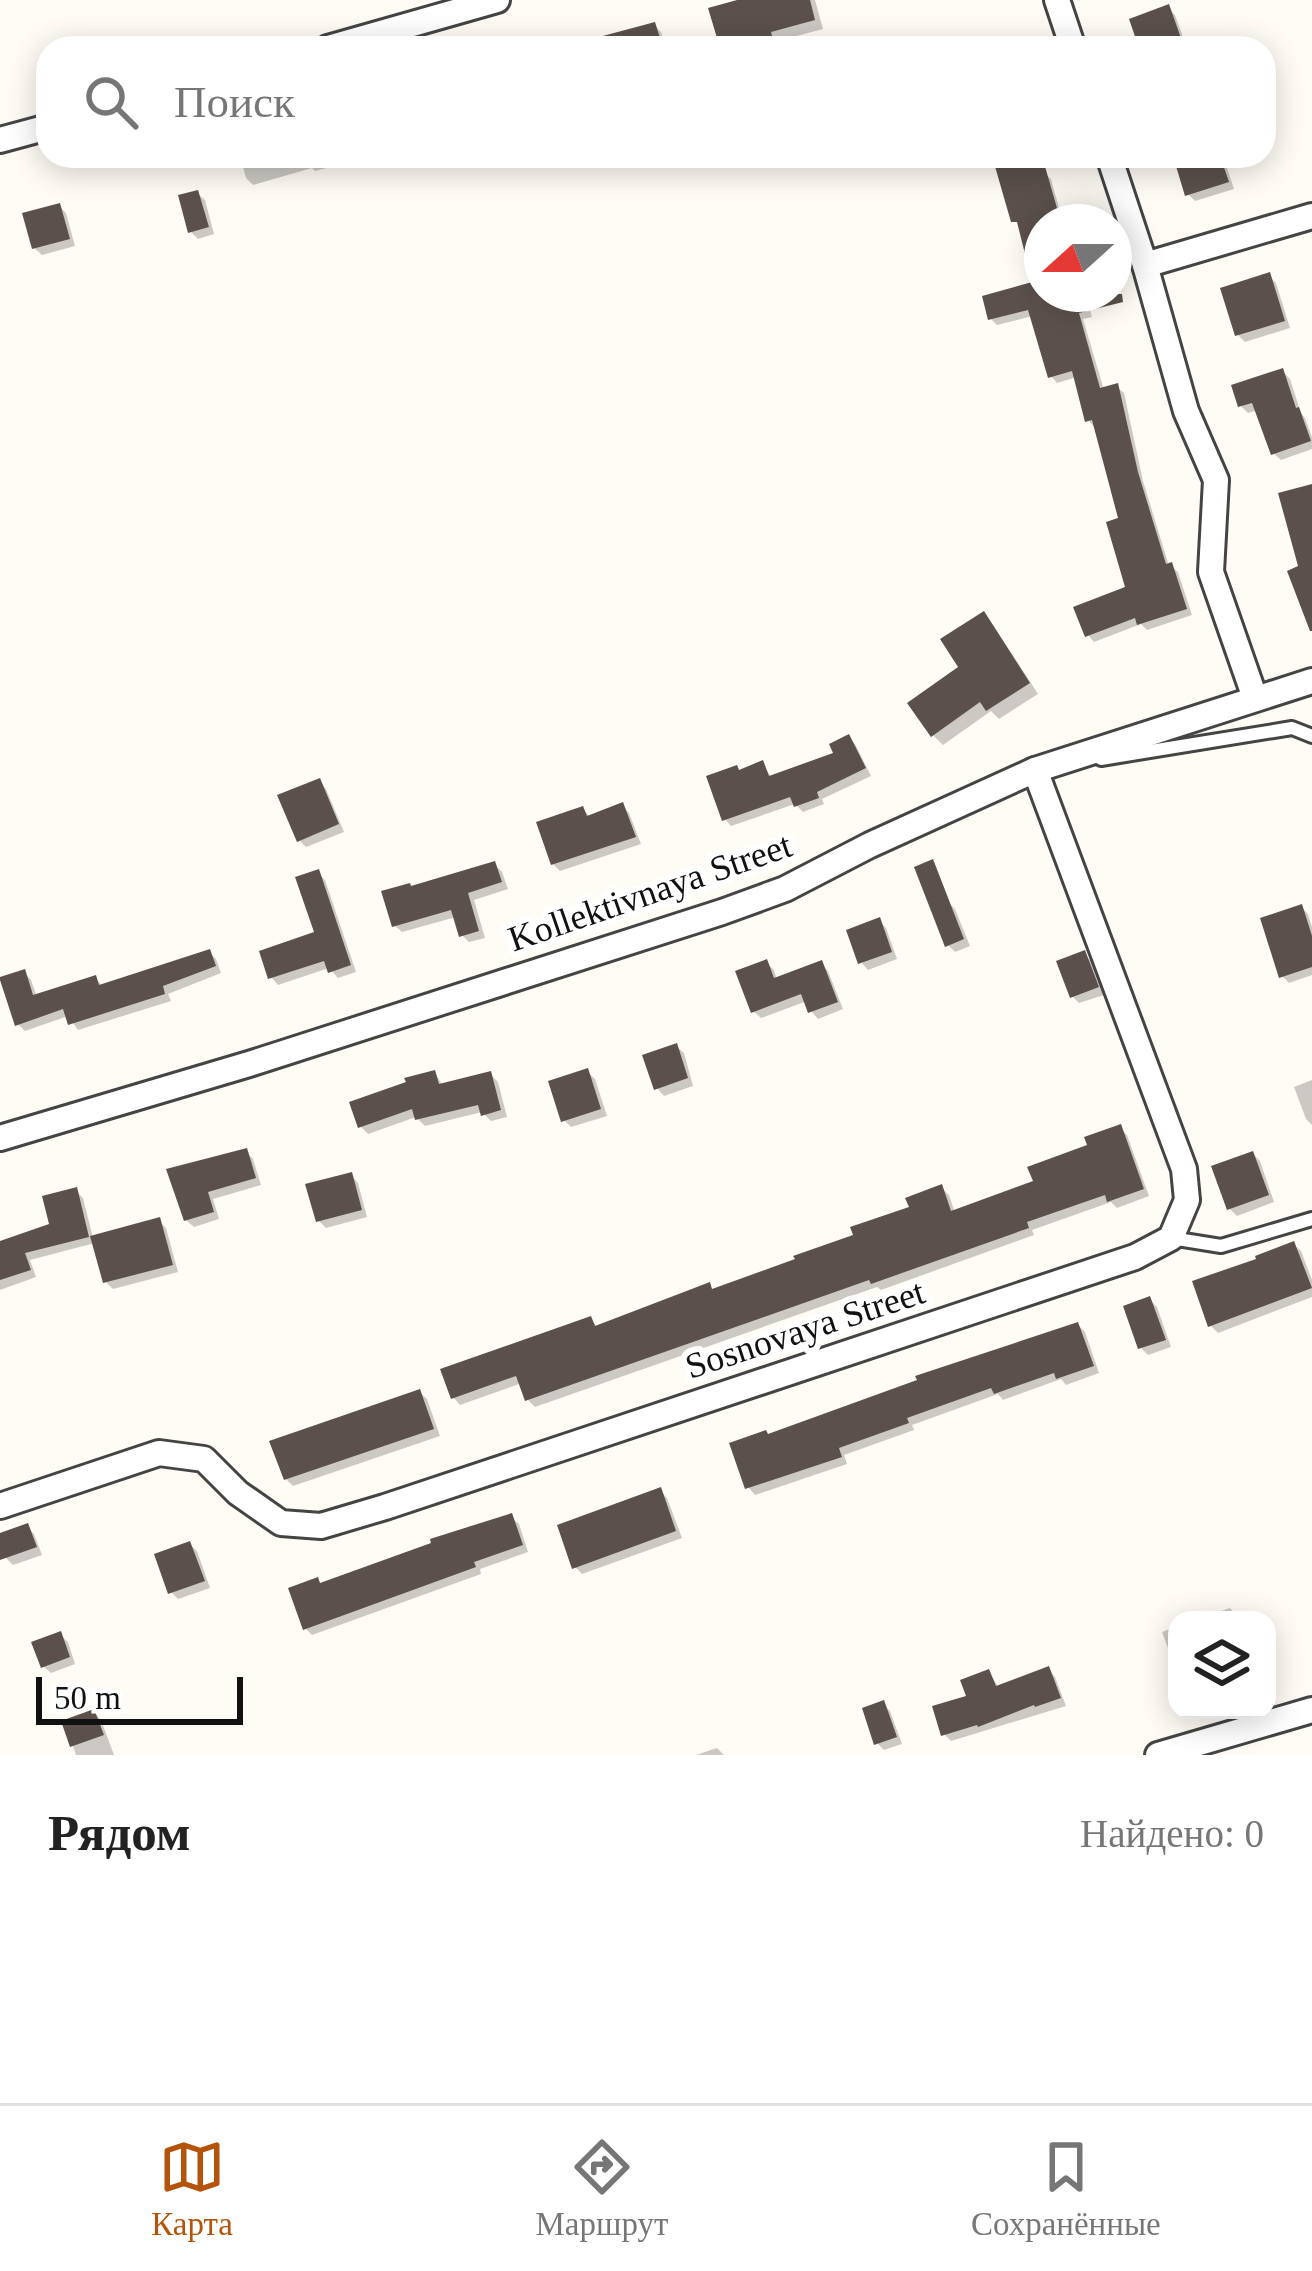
<!DOCTYPE html>
<html lang="ru">
<meta charset="utf-8">
<style>
body{margin:0;font-family:"Times New Roman",serif;background:#f6f6f6;color:#222}
.controls{position:absolute;right:36px;bottom:36px;display:grid;overflow:hidden;border-radius:24px;box-shadow:0 6px 30px #0003}
.controls button{width:108px;height:108px;display:grid;place-items:center;padding:0;border:0;border-bottom:3px solid #e0e0e0;background:#fff;color:#222;font:60px sans-serif}
.compass{position:absolute;left:1024px;top:204px;width:108px;height:108px;border-radius:50%;background:#fff;box-shadow:0 6px 30px #0003;rotate:249deg}
.scale{position:absolute;left:36px;bottom:30px;width:207px;box-sizing:border-box;padding-left:12px;border:6px solid #111;border-top:0;font-size:33px;line-height:42px;white-space:nowrap;color:#111;-webkit-text-stroke:9px #fff;paint-order:stroke}
.list{margin:0;padding:0;list-style:none}
h2{display:flex;justify-content:space-between;align-items:center;height:156px;margin:0;padding:0 48px;font-size:51px}
h2 small{font-size:39px;font-weight:400;color:#767676}
.icon{flex:none;width:66px;height:66px;fill:none;stroke:currentColor;stroke-width:2;stroke-linecap:round;stroke-linejoin:round}
.map{position:relative;flex:none;width:1312px;height:1755px;overflow:hidden}
.search{position:absolute;background:#fff;box-shadow:0 6px 30px #0003;left:36px;right:36px;top:36px;height:132px;display:flex;align-items:center;gap:30px;box-sizing:border-box;padding:0 42px;border-radius:36px;color:#767676;font-size:45px}
.sheet{height:348px;background:#fff}
nav{display:flex;justify-content:space-around;align-items:center;box-sizing:border-box;height:168px;border-top:3px solid #e0e0e0;background:#fff;font-size:33px;color:#767676}
nav a{display:grid;justify-items:center;gap:6px}
nav .on{color:#b45309}
.map>svg:first-child{display:block}
.shadow{fill:#0003}
.building{fill:#5b504c}
.lines{fill:none;stroke-linecap:round;stroke-linejoin:round}
.lane-casing{stroke:#444;stroke-width:18}
.street-casing{stroke:#444;stroke-width:30}
.lane{stroke:#fff;stroke-width:12}
.street{stroke:#fff;stroke-width:24}
.labels{text-anchor:middle;dominant-baseline:central;stroke-width:12;stroke-linejoin:round;paint-order:stroke}
.street-label{font-size:36px;fill:#111;stroke:#fff}
</style>
<div class="map">
<svg width="1312" height="1755" viewBox="0 0 1312 1755">
<rect width="100%" height="100%" fill="#fffcf5"/>
<g class="shadow">
<path d="M748 0H815L823 29 782 40 784 48H723Z"/>
<path d="M1168 8 1175 15 1187 48H1142Z"/>
<path d="M654 25 661 32 666 48H579L578 43 599 37 602 40Z"/>
<path d="M991 42 997 48H969Z"/>
<path d="M240 156H347L349 162 315 171 312 168 253 185 246 178Z"/>
<path d="M995 156H1023L1051 179 1063 222H1042V294L1086 296 1092 317 1083 319 1104 390 1117 387 1124 393 1143 481 1169 566 1178 572 1192 615 1147 630 1141 624 1094 642 1088 635 1129 589 1122 520 1094 427 1088 420 1077 377 1057 383 1051 376 1033 316 997 325 991 319 1036 284 1019 214Z"/>
<path d="M1176 156H1223L1234 189 1195 201 1188 194Z"/>
<path d="M197 193 205 200 214 234 198 239 191 232Z"/>
<path d="M59 206 66 213 75 246 42 255 34 248Z"/>
<path d="M1269 276 1276 283 1290 328 1245 342 1238 335Z"/>
<path d="M1282 371 1290 379 1301 413 1305 418 1312 437V449L1281 460 1273 453 1258 410 1248 413 1241 406Z"/>
<path d="M983 615 993 625 1038 694 999 719 991 711 943 745 933 735Z"/>
<path d="M848 737 855 744 871 776 822 799 824 804 803 812 795 804 731 826 725 819 740 773 762 764 772 778 837 755Z"/>
<path d="M319 782 326 789 344 832 306 847 299 840Z"/>
<path d="M622 806 629 813 641 844 560 871 553 864 583 809 591 818Z"/>
<path d="M494 864 502 872 508 889 474 900 485 938 469 942 462 935 456 917 402 932 394 925 412 889Z"/>
<path d="M318 873 325 880 356 972 338 978 329 968 278 985 271 977 318 934Z"/>
<path d="M947 901 955 909 970 946 955 952 948 945Z"/>
<path d="M1301 907 1308 914 1312 927V975L1289 983 1282 976Z"/>
<path d="M879 921 886 928 897 959 868 970 861 962Z"/>
<path d="M209 952 216 959 221 973 168 994 171 1001 78 1030 68 1016 25 1031 18 1024 24 972 31 980 37 997 95 978 104 987Z"/>
<path d="M1084 954 1091 961 1104 995 1079 1003 1072 996Z"/>
<path d="M766 962 774 970 777 980 821 964 828 971 843 1009 818 1019 811 1011 807 1001 761 1018 753 1011Z"/>
<path d="M676 1046 684 1053 693 1086 664 1096 657 1088Z"/>
<path d="M587 1072 595 1079 607 1116 571 1127 564 1120Z"/>
<path d="M435 1073 443 1086 490 1074 498 1082 507 1117 491 1121 482 1112 425 1126 416 1117 368 1134 360 1126Z"/>
<path d="M1312 1080V1125L1306 1119 1294 1087Z"/>
<path d="M1120 1128 1127 1135 1149 1196 1117 1208 1111 1202 1032 1230 1034 1235 881 1290 877 1287 535 1407 528 1400 522 1383 460 1405 453 1397 591 1320 598 1327 709 1286 714 1291 857 1236 913 1209 941 1188 949 1195 955 1213 1036 1183Z"/>
<path d="M246 1152 253 1159 261 1185 213 1199 219 1219 194 1227 186 1220 170 1171Z"/>
<path d="M1253 1154 1260 1161 1274 1202 1237 1216 1230 1209Z"/>
<path d="M351 1175 358 1183 367 1217 326 1228 319 1221Z"/>
<path d="M76 1191 83 1198 93 1238 159 1221 166 1228 178 1272 113 1289 105 1281 95 1243 30 1260 36 1277 0 1290V1244L53 1225Z"/>
<path d="M1293 1244 1301 1251 1312 1280V1297L1218 1333 1210 1325Z"/>
<path d="M1149 1299 1157 1307 1171 1347 1148 1355 1141 1348Z"/>
<path d="M1078 1325 1085 1332 1099 1373 1066 1385 1061 1379 1003 1400 998 1394 912 1425 914 1430 844 1455 847 1464 755 1495 748 1487Z"/>
<path d="M419 1392 427 1399 440 1436 293 1486 286 1479Z"/>
<path d="M660 1491 667 1498 682 1538 582 1574 575 1567Z"/>
<path d="M511 1517 519 1524 528 1552 480 1569 481 1574 312 1635 305 1628 322 1586Z"/>
<path d="M27 1527 34 1534 42 1555 13 1565 6 1558 0 1536Z"/>
<path d="M189 1544 197 1551 210 1588 178 1599 171 1592Z"/>
<path d="M1230 1608 1239 1620H1195Z"/>
<path d="M1177 1626V1664L1172 1659 1162 1632Z"/>
<path d="M60 1635 68 1642 75 1664 51 1673 43 1666Z"/>
<path d="M1048 1670 1055 1677 1066 1706 951 1741 944 1734 989 1672 999 1688Z"/>
<path d="M883 1704 890 1711 902 1744 884 1750 877 1743Z"/>
<path d="M94 1712 101 1720 114 1755H76L65 1722Z"/>
<path d="M717 1748 724 1755H696Z"/>
</g>
<g class="building">
<path d="M737 0H810L815 20 771 32 775 48H720L708 8Z"/>
<path d="M1169 4 1183 44 1172 48H1139L1129 19Z"/>
<path d="M655 22 663 48H585L584 41Z"/>
<path d="M992 156H1042L1061 222H1042V294H1122L1123 302 1079 313 1100 388 1118 383 1138 472 1166 564 1172 562 1187 609 1137 625 1135 618 1085 637 1073 607 1125 587 1106 522 1118 518 1092 420 1085 422 1072 371 1048 378 1028 310 988 320 982 296 1032 282 1017 222H1011Z"/>
<path d="M1173 156H1220L1229 182 1185 196Z"/>
<path d="M198 190 209 227 188 233 178 195Z"/>
<path d="M60 203 70 239 32 249 22 213Z"/>
<path d="M1270 272 1285 321 1235 336 1220 288Z"/>
<path d="M1283 368 1296 408 1299 407 1311 441 1271 455 1252 403 1238 407 1231 385Z"/>
<path d="M1312 484V631H1310L1287 571 1298 566 1278 493Z"/>
<path d="M984 611 1030 683 986 711 980 702 931 737 907 703 958 667 940 639Z"/>
<path d="M849 734 866 768 817 792 819 798 794 807 790 797 722 821 706 776 737 765 739 770 763 760 769 776 833 753 829 744Z"/>
<path d="M320 778 339 824 297 842 277 795Z"/>
<path d="M623 802 636 837 551 865 536 822 583 806 587 816Z"/>
<path d="M933 859 964 939 945 947 914 867Z"/>
<path d="M495 861 502 882 468 893 479 931 459 937 451 910 392 927 381 891 410 883 411 886Z"/>
<path d="M319 869 351 965 328 973 324 961 268 979 259 951 314 932 295 877Z"/>
<path d="M1302 904 1312 936V967L1279 978 1260 918Z"/>
<path d="M880 917 892 952 858 964 846 930Z"/>
<path d="M210 949 216 966 163 986 165 994 68 1025 63 1009 15 1026 0 980V977L25 969 33 995 96 975 99 985Z"/>
<path d="M1085 950 1099 987 1070 998 1056 961Z"/>
<path d="M767 959 774 978 822 960 838 1002 808 1013 801 994 751 1013 735 971Z"/>
<path d="M677 1043 688 1078 654 1090 642 1055Z"/>
<path d="M588 1068 601 1109 561 1122 548 1081Z"/>
<path d="M435 1070 439 1084 491 1071 501 1110 481 1116 478 1105 415 1120 412 1109 358 1128 349 1102 406 1082 404 1078Z"/>
<path d="M1121 1124 1144 1189 1107 1202 1105 1195 1027 1222 1029 1228 871 1284 869 1280 525 1401 516 1376 451 1399 440 1369 591 1316 595 1326 710 1282 712 1289 795 1259 793 1256 853 1235 850 1227 909 1207 905 1198 942 1184 951 1211 1033 1181 1027 1167 1087 1145 1084 1137Z"/>
<path d="M247 1148 256 1178 208 1192 214 1212 184 1221 166 1169Z"/>
<path d="M1253 1151 1269 1195 1227 1210 1211 1166Z"/>
<path d="M352 1172 362 1210 316 1222 305 1184Z"/>
<path d="M77 1187 89 1237 25 1253 31 1270 0 1280V1241L49 1224 42 1196Z"/>
<path d="M160 1217 173 1265 103 1283 90 1236Z"/>
<path d="M1294 1241 1312 1288 1208 1327 1192 1281 1256 1259 1255 1256Z"/>
<path d="M1150 1296 1166 1340 1138 1349 1123 1306Z"/>
<path d="M1078 1322 1094 1366 1056 1379 1054 1373 994 1394 991 1388 907 1418 909 1423 839 1448 842 1457 745 1489 729 1443 766 1430 768 1434 917 1380 915 1376Z"/>
<path d="M420 1389 434 1429 284 1480 269 1441Z"/>
<path d="M661 1487 676 1531 572 1569 557 1525Z"/>
<path d="M512 1513 523 1545 474 1562 476 1567 303 1630 288 1588 318 1577 320 1583 431 1543 430 1539Z"/>
<path d="M28 1523 37 1547 0 1560V1533Z"/>
<path d="M190 1541 205 1581 168 1594 154 1554Z"/>
<path d="M61 1631 70 1657 41 1668 31 1642Z"/>
<path d="M1049 1666 1061 1698 1035 1707 1034 1705 978 1727 977 1725 941 1736 932 1706 966 1696 960 1680 989 1669 996 1686Z"/>
<path d="M884 1700 897 1737 874 1745 862 1708Z"/>
<path d="M94 1709 104 1735 70 1747 61 1721Z"/>
</g>
<g class="lines">
<defs>
<g id="lane">
<path d="M1101 759 1292 728 1312 736"/>
<path d="M1171 1238 1221 1246 1312 1219"/>
</g>
<g id="street">
<path d="M1057 0 1073 48"/>
<path d="M328 48 497 0"/>
<path d="M0 140 48 127"/>
<path d="M1109 156 1145 265 1186 411 1216 480 1211 572 1255 698"/>
<path d="M1145 265 1312 216"/>
<path d="M0 1138 249 1064 722 912 785 889 870 845 1035 770 1312 681"/>
<path d="M0 1506 159 1453 204 1459 238 1493 281 1523 321 1526 385 1507 1135 1257 1171 1238 1187 1200 1184 1169 1035 770"/>
<path d="M1158 1755 1312 1710"/>
</g>
</defs>
<use href="#lane" class="lane-casing"/>
<use href="#street" class="street-casing"/>
<use href="#lane" class="lane"/>
<use href="#street" class="street"/>
</g>
<g class="labels">
<g class="street-label">
<text transform="translate(650 892) rotate(-19)">Kollektivnaya Street</text>
<text transform="translate(805 1329) rotate(-18)">Sosnovaya Street</text>
</g>
</g>
</svg>
<div class="controls">
<button><svg class="icon" aria-label="layers" viewBox="0 0 24 24"><path d="M12 4l9 5-9 5-9-5zM3 14l9 5 9-5"/></svg></button>
</div>
<svg class="compass" viewBox="-18 -18 36 36"><path d="M0-13l5 13h-10z" fill="#e53935"/><path d="M0 13l5-13h-10z" fill="#767676"/></svg>
<div class="scale">50 m</div>
<div class="search"><svg class="icon" aria-label="search" viewBox="0 0 24 24"><circle cx="10" cy="10" r="6"/><path d="M15 15l6 6"/></svg>Поиск</div>
</div>
<section class="sheet">
<h2>Рядом<small>Найдено: 0</small></h2>
<ul class="list">
</ul>
</section>
<nav>
<a class="on"><svg class="icon" aria-label="map" viewBox="0 0 24 24"><path d="M3 6l6-2 6 2 6-2v14l-6 2-6-2-6 2zM9 4v14M15 6v14"/></svg>Карта</a>
<a><svg class="icon" aria-label="directions" viewBox="0 0 24 24"><path d="M12 3l9 9-9 9-9-9zM9 14v-3h6M13 9l2 2-2 2"/></svg>Маршрут</a>
<a><svg class="icon" aria-label="saved" viewBox="0 0 24 24"><path d="M7 4h10v16l-5-4-5 4z"/></svg>Сохранённые</a>
</nav>
